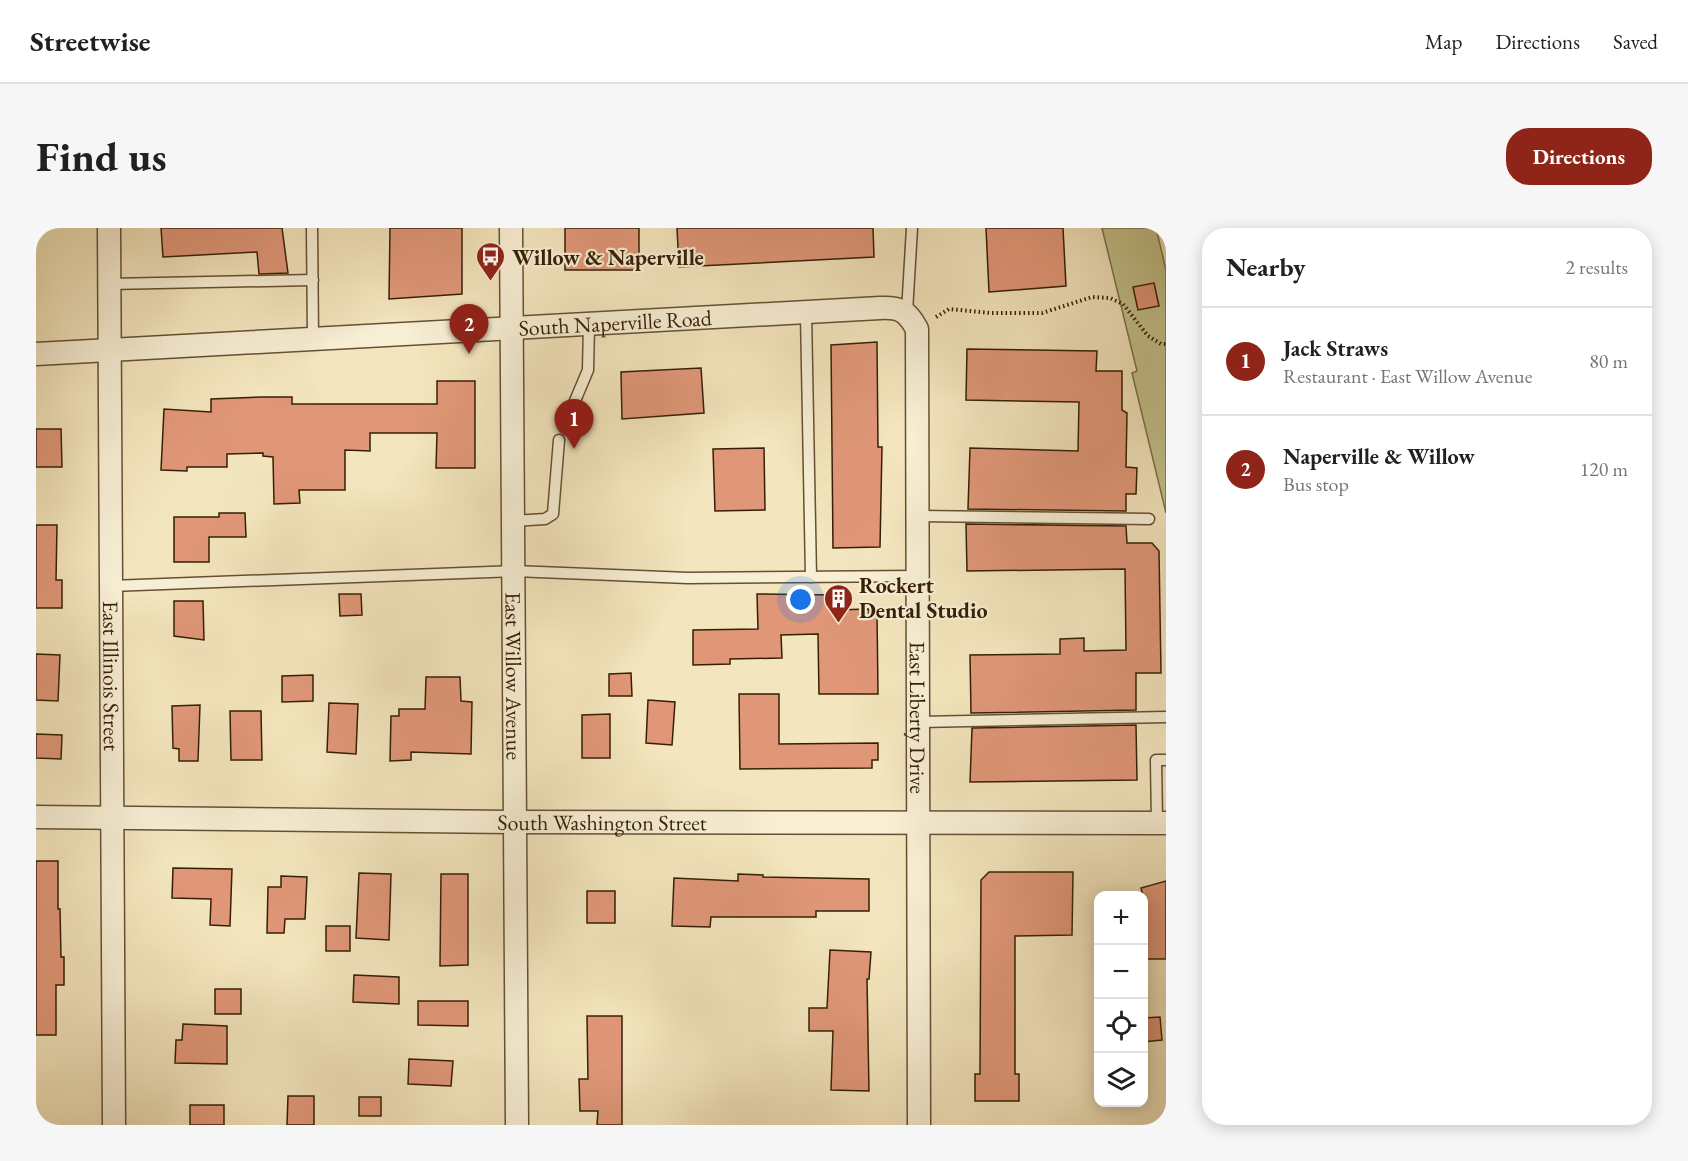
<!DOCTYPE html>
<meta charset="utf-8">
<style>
body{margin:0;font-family:"EB Garamond",serif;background:#f6f6f6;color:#202124}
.controls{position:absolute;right:18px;bottom:18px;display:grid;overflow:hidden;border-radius:12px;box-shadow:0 3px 15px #0003}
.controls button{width:54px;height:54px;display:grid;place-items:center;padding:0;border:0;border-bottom:2px solid #e0e0e0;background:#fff;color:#202124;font:30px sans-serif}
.you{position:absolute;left:765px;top:372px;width:21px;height:21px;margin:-15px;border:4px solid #fff;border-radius:50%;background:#1a73e8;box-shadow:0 0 0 9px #1a73e833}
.badge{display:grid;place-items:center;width:39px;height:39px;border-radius:50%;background:#8f2418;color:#fff;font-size:20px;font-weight:700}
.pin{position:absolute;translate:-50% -50px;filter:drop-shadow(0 2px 3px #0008)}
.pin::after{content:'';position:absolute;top:32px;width:21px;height:18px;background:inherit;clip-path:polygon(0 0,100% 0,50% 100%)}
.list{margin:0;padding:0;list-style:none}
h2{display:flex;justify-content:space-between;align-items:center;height:78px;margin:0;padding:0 24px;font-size:26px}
h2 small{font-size:20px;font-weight:400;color:#757577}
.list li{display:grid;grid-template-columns:39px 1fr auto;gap:18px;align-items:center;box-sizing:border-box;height:108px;padding:0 24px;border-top:2px solid #e0e0e0}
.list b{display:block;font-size:22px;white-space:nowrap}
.list p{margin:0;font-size:20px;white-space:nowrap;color:#757577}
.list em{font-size:20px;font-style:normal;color:#757577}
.icon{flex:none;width:33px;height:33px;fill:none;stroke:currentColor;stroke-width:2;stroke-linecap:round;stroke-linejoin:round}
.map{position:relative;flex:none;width:1130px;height:897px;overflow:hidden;border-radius:24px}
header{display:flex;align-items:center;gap:36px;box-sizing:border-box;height:84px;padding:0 30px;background:#fff;border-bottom:2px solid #e0e0e0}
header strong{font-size:28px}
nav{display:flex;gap:33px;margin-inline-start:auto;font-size:21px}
.intro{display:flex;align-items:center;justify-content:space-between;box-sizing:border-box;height:144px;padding:0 36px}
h1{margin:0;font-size:42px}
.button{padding:15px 27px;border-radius:24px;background:#8f2418;color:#fff;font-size:21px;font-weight:700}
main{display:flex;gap:36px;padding:0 36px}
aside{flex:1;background:#fff;border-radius:24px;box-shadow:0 3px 15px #0003}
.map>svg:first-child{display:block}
.green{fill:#c3c28c;stroke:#7c7049;stroke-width:1.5}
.building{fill:#e09778;stroke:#361f06;stroke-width:1.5}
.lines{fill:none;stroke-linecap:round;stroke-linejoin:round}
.lane-casing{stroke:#655034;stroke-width:13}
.street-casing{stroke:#655034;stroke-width:25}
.path{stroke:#361f06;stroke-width:4;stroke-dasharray:1.5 3;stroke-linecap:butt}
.lane{stroke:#f7eed4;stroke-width:10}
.street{stroke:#f7eed4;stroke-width:22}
.labels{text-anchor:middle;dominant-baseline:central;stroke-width:4.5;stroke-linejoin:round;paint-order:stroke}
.poi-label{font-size:22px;font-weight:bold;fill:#361f06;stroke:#f7eed4;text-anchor:start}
.street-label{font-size:22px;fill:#361f06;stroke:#f7eed4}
</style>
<header>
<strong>Streetwise</strong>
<nav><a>Map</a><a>Directions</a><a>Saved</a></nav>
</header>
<div class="intro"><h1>Find us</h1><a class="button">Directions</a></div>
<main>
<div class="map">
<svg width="1130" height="897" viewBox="0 0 1130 897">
<rect width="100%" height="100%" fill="#f3e5bd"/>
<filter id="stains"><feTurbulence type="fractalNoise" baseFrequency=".00333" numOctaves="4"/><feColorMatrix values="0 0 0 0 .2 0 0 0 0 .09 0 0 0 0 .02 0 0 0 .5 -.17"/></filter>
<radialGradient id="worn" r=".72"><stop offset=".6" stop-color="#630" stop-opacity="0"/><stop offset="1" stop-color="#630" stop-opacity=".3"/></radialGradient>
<path class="green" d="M1066 0H1120L1130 42V285L1096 145 1101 143Z"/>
<g class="building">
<path d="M125 0H246L252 45 223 46 221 24 127 29Z"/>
<path d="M354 0H426V66L353 71Z"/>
<rect x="529" y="0" width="74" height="42"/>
<path d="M641 0H837L838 29 643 39Z"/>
<path d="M950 0H1027L1030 58 953 64Z"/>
<path d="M1118 55 1123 78 1102 82 1097 59Z"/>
<path d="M841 114 842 219H846L844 319 797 320 795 117Z"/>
<path d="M931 121 1061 123 1060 143H1086V182L1091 185 1090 239 1101 240 1100 266H1090V283L932 281 934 220 1042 223 1043 174 930 172Z"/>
<path d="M665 140 668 185 586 191 585 144Z"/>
<path d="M401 153H439V240H400L401 205H334V223L309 222V262H263L264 275 238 276 237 229 227 228V225L191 226V239H151V243L125 242 128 181 175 184V171L227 169H256V176H401Z"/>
<path d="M0 201H25L26 239H0Z"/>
<path d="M728 220 729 282 679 283 677 221Z"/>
<path d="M183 285H209L210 309H173V334H138V289H183Z"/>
<path d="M930 296 1090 298 1091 315H1116L1123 323 1125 445H1100V482L935 485 934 427 1024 426V411L1048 410V423L1090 422 1089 341 931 343Z"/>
<path d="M0 297H21L20 352H26V380H0Z"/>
<path d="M303 366H325L326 387 304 388Z"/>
<path d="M721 366 798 367V382L833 381V385H841L842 466H783L782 406 745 407 746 430 694 431V436L657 437V402L722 401Z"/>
<path d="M138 373H167L168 412 138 408Z"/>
<path d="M0 426 24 427 22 473 0 472Z"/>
<path d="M595 445 596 468H573V446Z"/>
<path d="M277 447V473L246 474V448Z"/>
<path d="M390 449H424L425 473 436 474 435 526 375 524V532L354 533 355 488H363V481H389Z"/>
<path d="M703 466H743V516L842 515V532H836V540L704 541Z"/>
<path d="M612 472 639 474 636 517 610 515Z"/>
<path d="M293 475 322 476 320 526 291 524Z"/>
<path d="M164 477 162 533H143V521L137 520 136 478Z"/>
<path d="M194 483H225L226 532H195Z"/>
<path d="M574 486V530H546V487Z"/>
<path d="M1100 497 1101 552 934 554 936 500Z"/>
<path d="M0 506 26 507 25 531 0 530Z"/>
<path d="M0 633H22V681H24L25 729H28V757H20V807H0Z"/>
<path d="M137 640 196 641 194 698 174 697 175 671 136 670Z"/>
<path d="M953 644H1037L1036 707 979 708V846H983V873H939V846H944L945 652Z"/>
<path d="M323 645 355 646 353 712 320 710Z"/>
<path d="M405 646H432V737L404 738Z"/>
<path d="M702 646 727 647V649L833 651V683H780V689H675L674 699 636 698 638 650 702 653Z"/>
<path d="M245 648 271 649 269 691H249L248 705H231L232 659H245Z"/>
<path d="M1130 653V731H1107V668L1105 660Z"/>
<rect x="551" y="663" width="28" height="32"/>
<rect x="290" y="698" width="24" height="25"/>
<path d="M794 722 835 724 833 751H831L833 863 795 862 797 803H773V780H791Z"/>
<path d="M318 747 363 749V776L317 774Z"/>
<rect x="179" y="761" width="26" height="25"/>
<path d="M382 773H432V798L382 797Z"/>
<path d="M551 788H586V897H561L562 883H544L543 851H552Z"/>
<path d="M1124 789 1126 812 1107 814V790Z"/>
<path d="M147 796 191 798V836L139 835 140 812H146Z"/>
<path d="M373 831 417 833 415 858 372 856Z"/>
<path d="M252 868H278V897H251Z"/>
<rect x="323" y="869" width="22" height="19"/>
<rect x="154" y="877" width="34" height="20"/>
</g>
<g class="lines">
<defs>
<g id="lane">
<path d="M276 0 277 111"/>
<path d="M73 56 277 52"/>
<path d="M871 84 876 0"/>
<path d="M770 86 775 349"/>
<path d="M528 199 552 142 553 96"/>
<path d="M882 288 1113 291"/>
<path d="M477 293 509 291 517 286 523 212"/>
<path d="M75 358 478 343 652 350 882 348"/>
<path d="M884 494 1130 489"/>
<path d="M1121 595 1120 532H1130"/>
</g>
<g id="street">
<path id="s1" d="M73 0 78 897"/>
<path id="s2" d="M475 0 481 897"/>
<path id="s3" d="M0 126 844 80C865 79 871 83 881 101L883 897"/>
<path id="s4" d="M0 589 480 594 1130 595"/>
</g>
</defs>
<use href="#lane" class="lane-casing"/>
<use href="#street" class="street-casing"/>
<path class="path" d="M900 89 913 81 955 85H1006L1056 69 1074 70 1087 76 1112 108 1125 116H1130"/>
<use href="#lane" class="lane"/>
<use href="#street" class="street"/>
</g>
<defs>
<symbol id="bus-pin" viewBox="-11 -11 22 30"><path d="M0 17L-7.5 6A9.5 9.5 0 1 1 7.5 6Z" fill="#8f2418" stroke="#f7eed4"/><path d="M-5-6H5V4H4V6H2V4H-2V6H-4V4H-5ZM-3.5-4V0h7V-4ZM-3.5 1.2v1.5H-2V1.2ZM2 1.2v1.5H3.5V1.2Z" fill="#fff"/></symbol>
<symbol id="building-pin" viewBox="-11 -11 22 30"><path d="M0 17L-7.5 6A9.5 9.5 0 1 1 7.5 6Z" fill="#8f2418" stroke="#f7eed4"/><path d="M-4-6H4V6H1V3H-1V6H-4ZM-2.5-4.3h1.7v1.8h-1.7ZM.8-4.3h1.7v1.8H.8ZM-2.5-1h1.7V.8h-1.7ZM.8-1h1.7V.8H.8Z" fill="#fff"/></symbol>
</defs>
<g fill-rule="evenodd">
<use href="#bus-pin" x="438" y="12" width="33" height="45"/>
<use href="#building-pin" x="786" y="354" width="33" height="45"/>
</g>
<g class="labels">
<g class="poi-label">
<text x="476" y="29">Willow &amp; Naperville</text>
<text x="823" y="357">Rockert<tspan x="823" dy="25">Dental Studio</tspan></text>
</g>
<g class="street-label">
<text stroke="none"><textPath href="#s3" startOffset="580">South Naperville Road</textPath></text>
<text stroke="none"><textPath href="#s1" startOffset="448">East Illinois Street</textPath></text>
<text stroke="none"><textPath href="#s2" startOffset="448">East Willow Avenue</textPath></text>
<text stroke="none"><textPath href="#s3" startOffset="1280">East Liberty Drive</textPath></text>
<text stroke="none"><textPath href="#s4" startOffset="566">South Washington Street</textPath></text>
</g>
</g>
<rect width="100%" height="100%" filter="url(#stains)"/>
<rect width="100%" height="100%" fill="url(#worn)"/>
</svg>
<div class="controls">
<button>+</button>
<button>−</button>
<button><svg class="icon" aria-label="locate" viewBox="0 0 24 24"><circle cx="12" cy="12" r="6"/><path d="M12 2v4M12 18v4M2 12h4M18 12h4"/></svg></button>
<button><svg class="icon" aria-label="layers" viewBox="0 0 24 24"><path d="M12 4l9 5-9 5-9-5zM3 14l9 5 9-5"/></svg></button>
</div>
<div class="you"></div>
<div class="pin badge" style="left:538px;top:221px">1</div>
<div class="pin badge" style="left:433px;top:126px">2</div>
</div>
<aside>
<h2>Nearby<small>2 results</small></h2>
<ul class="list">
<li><span class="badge">1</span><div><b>Jack Straws</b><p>Restaurant · East Willow Avenue</p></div><em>80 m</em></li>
<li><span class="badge">2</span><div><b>Naperville &amp; Willow</b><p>Bus stop</p></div><em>120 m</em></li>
</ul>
</aside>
</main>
